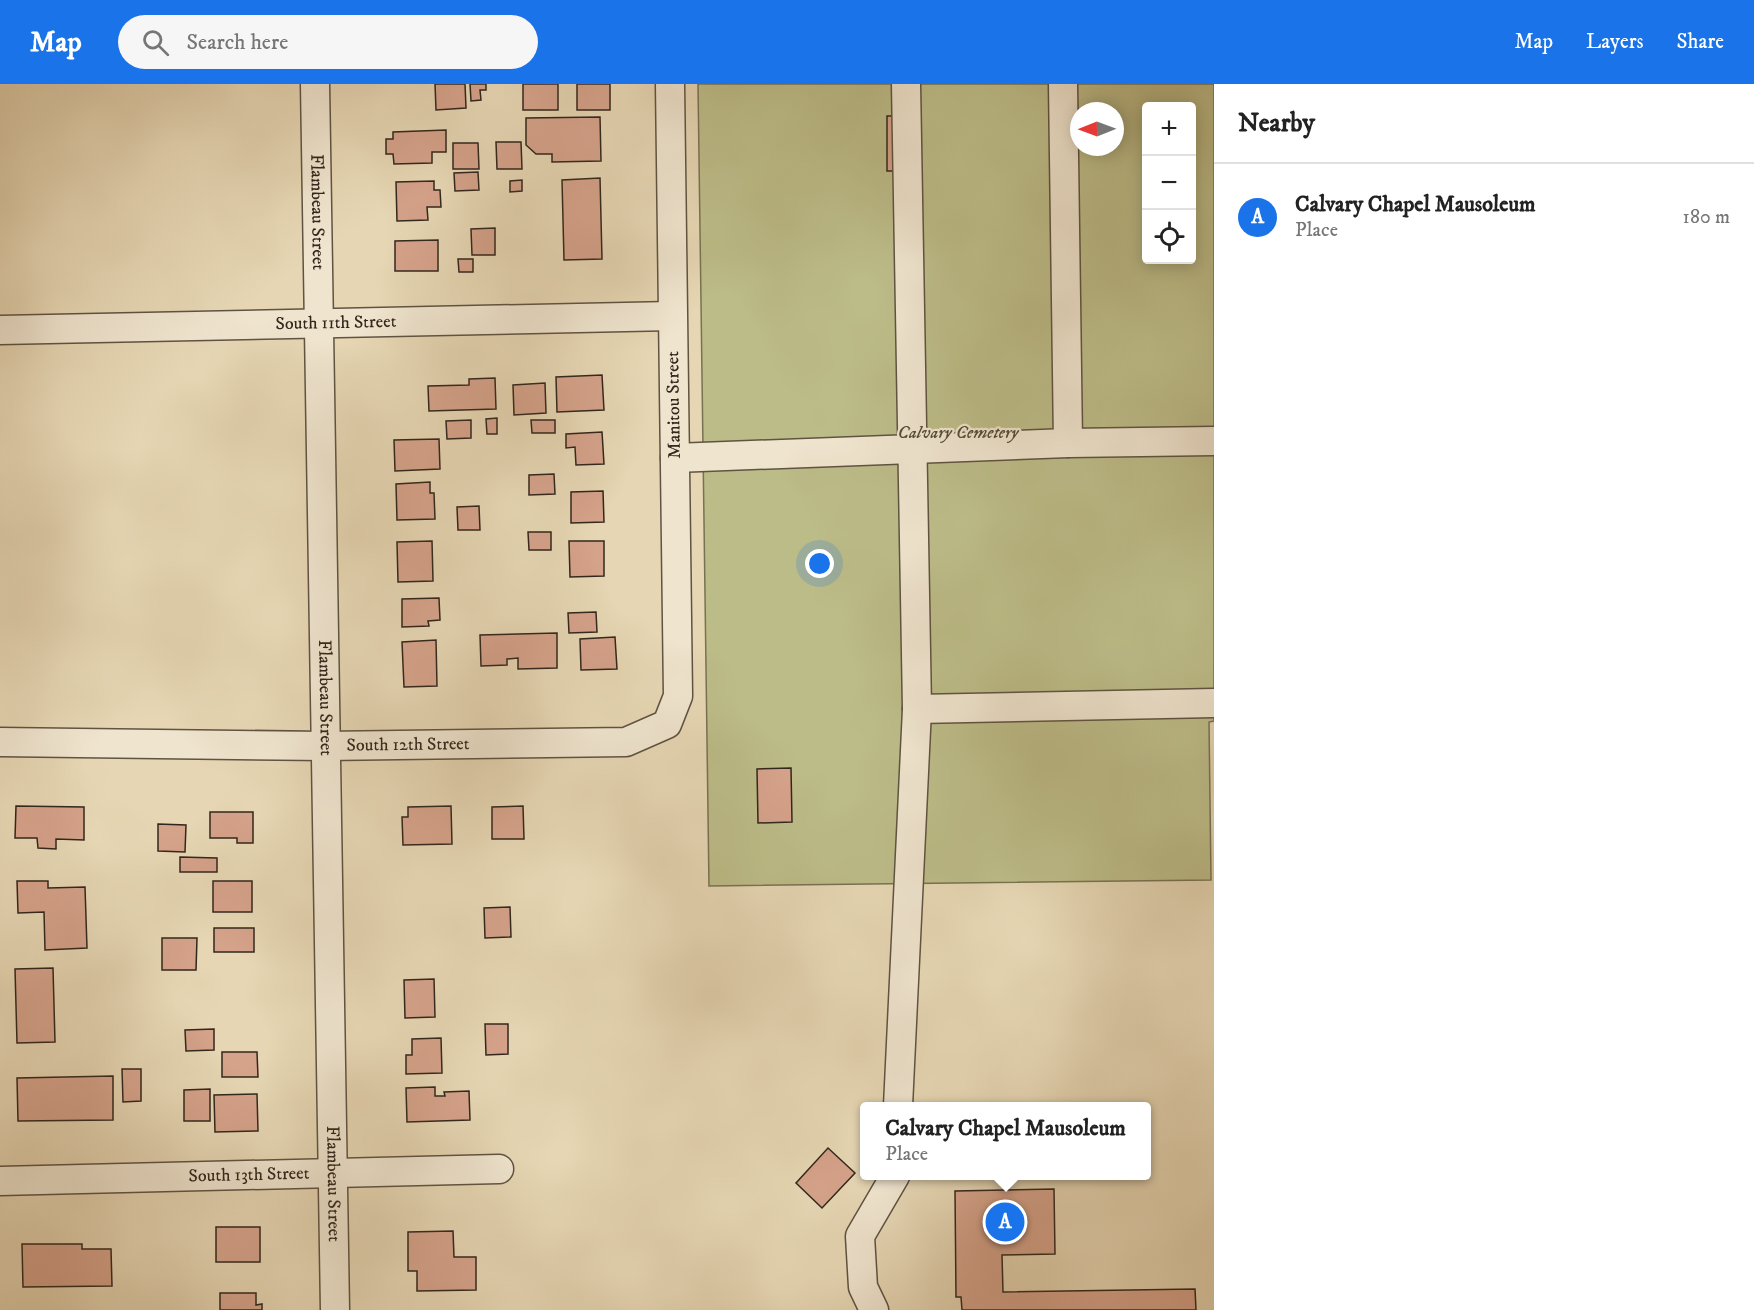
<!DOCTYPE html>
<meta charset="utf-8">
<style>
body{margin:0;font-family:"IM FELL DW Pica",serif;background:#f6f6f6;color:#222}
.controls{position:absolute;right:18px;top:18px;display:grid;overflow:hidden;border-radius:6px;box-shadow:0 3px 15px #0003}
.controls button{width:54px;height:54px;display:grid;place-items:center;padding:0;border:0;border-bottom:2px solid #e0e0e0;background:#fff;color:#222;font:30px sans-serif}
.compass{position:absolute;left:1070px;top:18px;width:54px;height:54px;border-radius:50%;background:#fff;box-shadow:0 3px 15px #0003;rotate:269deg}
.you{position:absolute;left:820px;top:480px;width:21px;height:21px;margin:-15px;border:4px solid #fff;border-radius:50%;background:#1a73e8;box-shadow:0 0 0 9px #1a73e833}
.badge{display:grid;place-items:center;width:39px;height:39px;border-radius:50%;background:#1a73e8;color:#fff;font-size:20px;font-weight:700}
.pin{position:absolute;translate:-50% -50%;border:3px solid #fff;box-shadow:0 2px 6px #0006}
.popup{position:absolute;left:860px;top:1018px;width:291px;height:78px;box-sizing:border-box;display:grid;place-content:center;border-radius:6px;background:#fff;filter:drop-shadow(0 2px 4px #0005);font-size:20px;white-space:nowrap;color:#767676}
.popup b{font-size:22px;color:#222}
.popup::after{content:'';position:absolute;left:50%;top:100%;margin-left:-12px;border:12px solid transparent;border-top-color:#fff}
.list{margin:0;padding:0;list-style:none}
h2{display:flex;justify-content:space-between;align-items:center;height:78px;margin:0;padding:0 24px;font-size:26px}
h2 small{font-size:20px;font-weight:400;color:#767676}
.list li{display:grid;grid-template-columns:39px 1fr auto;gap:18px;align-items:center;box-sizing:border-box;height:108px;padding:0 24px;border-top:2px solid #e0e0e0}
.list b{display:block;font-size:22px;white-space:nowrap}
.list p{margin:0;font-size:20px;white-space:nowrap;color:#767676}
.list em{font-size:20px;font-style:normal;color:#767676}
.icon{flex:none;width:33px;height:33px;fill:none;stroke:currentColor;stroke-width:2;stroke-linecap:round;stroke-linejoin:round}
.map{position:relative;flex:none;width:1214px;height:1226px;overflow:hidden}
header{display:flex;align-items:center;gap:36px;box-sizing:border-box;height:84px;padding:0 30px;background:#1a73e8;color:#fff}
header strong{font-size:28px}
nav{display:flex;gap:33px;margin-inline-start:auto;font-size:21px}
.search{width:420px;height:54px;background:#f6f6f6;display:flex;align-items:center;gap:15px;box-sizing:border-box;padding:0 21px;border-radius:33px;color:#767676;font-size:22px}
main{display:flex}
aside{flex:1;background:#fff}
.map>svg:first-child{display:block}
.green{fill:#bcbc88;stroke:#777252;stroke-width:1.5;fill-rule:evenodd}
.building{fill:#d5a28a;stroke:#32271d;stroke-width:1.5}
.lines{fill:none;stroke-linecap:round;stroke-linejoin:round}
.minor-casing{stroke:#5f5342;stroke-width:31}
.minor{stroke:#efe4ce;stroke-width:28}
.labels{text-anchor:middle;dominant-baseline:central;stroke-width:4.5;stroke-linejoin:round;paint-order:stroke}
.street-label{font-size:18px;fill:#32271d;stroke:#efe4ce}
.park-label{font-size:18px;font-style:italic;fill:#544c38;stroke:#efe4ce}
</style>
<header>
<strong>Map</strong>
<div class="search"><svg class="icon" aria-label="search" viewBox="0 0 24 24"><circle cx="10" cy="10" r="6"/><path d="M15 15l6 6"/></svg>Search here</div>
<nav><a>Map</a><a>Layers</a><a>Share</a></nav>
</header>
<main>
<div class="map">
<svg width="1214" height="1226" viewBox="0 0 1214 1226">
<rect width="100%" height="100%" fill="#e6d6b3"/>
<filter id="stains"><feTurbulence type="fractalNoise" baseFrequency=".00333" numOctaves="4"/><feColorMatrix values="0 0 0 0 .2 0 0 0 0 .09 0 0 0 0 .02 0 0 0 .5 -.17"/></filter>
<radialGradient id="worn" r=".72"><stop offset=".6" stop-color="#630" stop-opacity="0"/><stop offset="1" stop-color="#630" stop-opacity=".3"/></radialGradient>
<path class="green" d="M698 0H1214V637L1209 638 1211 796 709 802ZM1146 22H1192V176H1146ZM1079 27H1115V63H1079Z"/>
<g class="building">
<path d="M435 0H465L466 24 436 26Z"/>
<path d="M470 0H486V6H480L481 16 471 17Z"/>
<rect x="523" y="0" width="35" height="26"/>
<rect x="577" y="0" width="33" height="26"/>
<path d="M887 32H905L906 87H887Z"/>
<path d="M600 33 601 77 552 78V70H536L526 61V34Z"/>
<path d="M446 46V68H432V79L394 80 393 70H386V55H393V48Z"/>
<path d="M496 58H521L522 85H497Z"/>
<path d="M453 59H478L479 85H453Z"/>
<path d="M478 88 479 106 455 107 454 89Z"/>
<path d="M600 94 602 175 564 176 562 96Z"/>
<path d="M522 96V107L510 108V97Z"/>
<path d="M434 97V106H440L441 123H427L428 136 397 137 396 98Z"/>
<path d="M495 144V171H472L471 145Z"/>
<path d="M438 156V187H395V157Z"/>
<path d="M458 175H473V188H459Z"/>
<path d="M602 291 604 326 557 328 556 293Z"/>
<path d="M495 294 496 325 429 327 428 302 469 301V295Z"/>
<path d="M545 299 546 329 514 331 513 301Z"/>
<path d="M497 334V350H487L486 335Z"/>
<path d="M471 336V354L447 355 446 337Z"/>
<path d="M531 336H555V349H532Z"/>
<path d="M602 348 604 380 576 381 575 363 566 364V350Z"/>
<path d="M439 355 440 385 395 387 394 356Z"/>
<path d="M554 390 555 410 529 411V391Z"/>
<path d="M430 398V409H434L435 435 397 436 396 400Z"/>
<path d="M603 407 604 438 571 439V408Z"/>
<path d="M479 422 480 446H458L457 423Z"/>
<path d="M528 448H551V466H529Z"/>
<path d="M432 457 433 497 398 498 397 458Z"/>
<path d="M569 457H604V492L570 493Z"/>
<path d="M439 514 440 536 428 537 429 542 402 543V515Z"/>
<path d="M596 528 597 548 569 549 568 529Z"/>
<path d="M557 549V584L518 585V574L507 575V581L481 582 480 551Z"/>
<path d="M615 553 617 585 581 586 580 555Z"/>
<path d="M436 556 437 602 404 603 402 558Z"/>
<path d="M791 684 792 738 758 739 757 685Z"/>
<path d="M16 722 84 723V756L56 755V765L38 764 37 754H15Z"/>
<path d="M451 722 452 760 403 761 402 733H408V723Z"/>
<path d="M523 722 524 755H492V723Z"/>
<path d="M210 728H253V759H237V754H210Z"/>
<path d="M158 740 186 741 185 768 158 767Z"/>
<path d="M180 773 217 774V788H180Z"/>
<path d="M17 797H48V804L85 803 87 864 45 866 44 828 18 829Z"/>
<rect x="213" y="797" width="39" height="31"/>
<path d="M510 823 511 853 485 854 484 824Z"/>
<rect x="214" y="844" width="40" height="24"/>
<path d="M162 854H197L196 886H162Z"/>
<path d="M53 884 55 958 17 959 15 885Z"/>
<path d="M434 895 435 933 405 934 404 896Z"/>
<path d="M485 940H508V970L486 971Z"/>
<path d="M214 945V966L186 967 185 946Z"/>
<path d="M441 954 442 989 406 990V971H412V955Z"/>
<path d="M222 968H257L258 993H222Z"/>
<path d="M122 985H141V1017L123 1018Z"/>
<path d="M113 992V1036L18 1037 17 994Z"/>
<path d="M435 1003V1012H445L444 1008 469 1007 470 1036 407 1038 406 1004Z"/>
<path d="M210 1005V1037H184V1006Z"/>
<path d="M257 1010 258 1047 215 1048 214 1011Z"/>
<path d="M828 1064 855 1089 822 1124 796 1099Z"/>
<path d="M1054 1105 1055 1170 1002 1171 1003 1208 1195 1205 1196 1226H962L961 1213H956L955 1107Z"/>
<rect x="216" y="1143" width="44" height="35"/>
<path d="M453 1147 454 1173H476V1206L417 1207V1187H408V1148Z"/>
<path d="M22 1160H82V1165H111L112 1202 23 1203Z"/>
<path d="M220 1209H256V1221L262 1220V1226H220Z"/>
</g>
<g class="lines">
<defs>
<g id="minor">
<path id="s1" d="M315 0 335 1226"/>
<path d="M1063 0 1068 359"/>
<path id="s2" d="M0 246 672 232"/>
<path d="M675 374 1068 359 1214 357"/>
<path d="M917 625 1214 619"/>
<path id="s3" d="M0 658 325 662 626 658 667 640 678 612 670 0"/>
<path d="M898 1022 917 625 906 0"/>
<path id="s4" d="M0 1097 499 1085"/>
<path d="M874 1226 863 1203 860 1152 895 1092"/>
</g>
</defs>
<use href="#minor" class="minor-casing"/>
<use href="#minor" class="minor"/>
</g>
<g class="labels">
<g class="street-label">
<text stroke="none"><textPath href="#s1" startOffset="128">Flambeau Street</textPath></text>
<text stroke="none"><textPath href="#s2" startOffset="336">South 11th Street</textPath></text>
<text transform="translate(674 321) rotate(-91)">Manitou Street</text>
<text stroke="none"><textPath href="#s1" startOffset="614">Flambeau Street</textPath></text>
<text stroke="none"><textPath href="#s3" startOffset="408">South 12th Street</textPath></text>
<text stroke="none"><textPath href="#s4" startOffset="249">South 13th Street</textPath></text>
<text stroke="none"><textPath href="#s1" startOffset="1100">Flambeau Street</textPath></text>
</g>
<g class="park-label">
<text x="958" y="349">Calvary Cemetery</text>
</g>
</g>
<rect width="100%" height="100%" filter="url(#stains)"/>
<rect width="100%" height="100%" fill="url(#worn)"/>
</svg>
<div class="controls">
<button>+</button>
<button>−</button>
<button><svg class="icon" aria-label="locate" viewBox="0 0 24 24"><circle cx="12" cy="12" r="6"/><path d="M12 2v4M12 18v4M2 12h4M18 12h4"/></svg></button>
</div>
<svg class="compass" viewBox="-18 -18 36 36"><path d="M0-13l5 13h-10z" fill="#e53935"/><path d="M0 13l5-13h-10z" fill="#767676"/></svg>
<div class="you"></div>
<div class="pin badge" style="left:1005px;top:1138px">A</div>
<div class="popup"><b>Calvary Chapel Mausoleum</b>Place</div>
</div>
<aside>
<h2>Nearby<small></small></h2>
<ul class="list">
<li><span class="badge">A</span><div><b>Calvary Chapel Mausoleum</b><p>Place</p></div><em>180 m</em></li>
</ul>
</aside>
</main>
